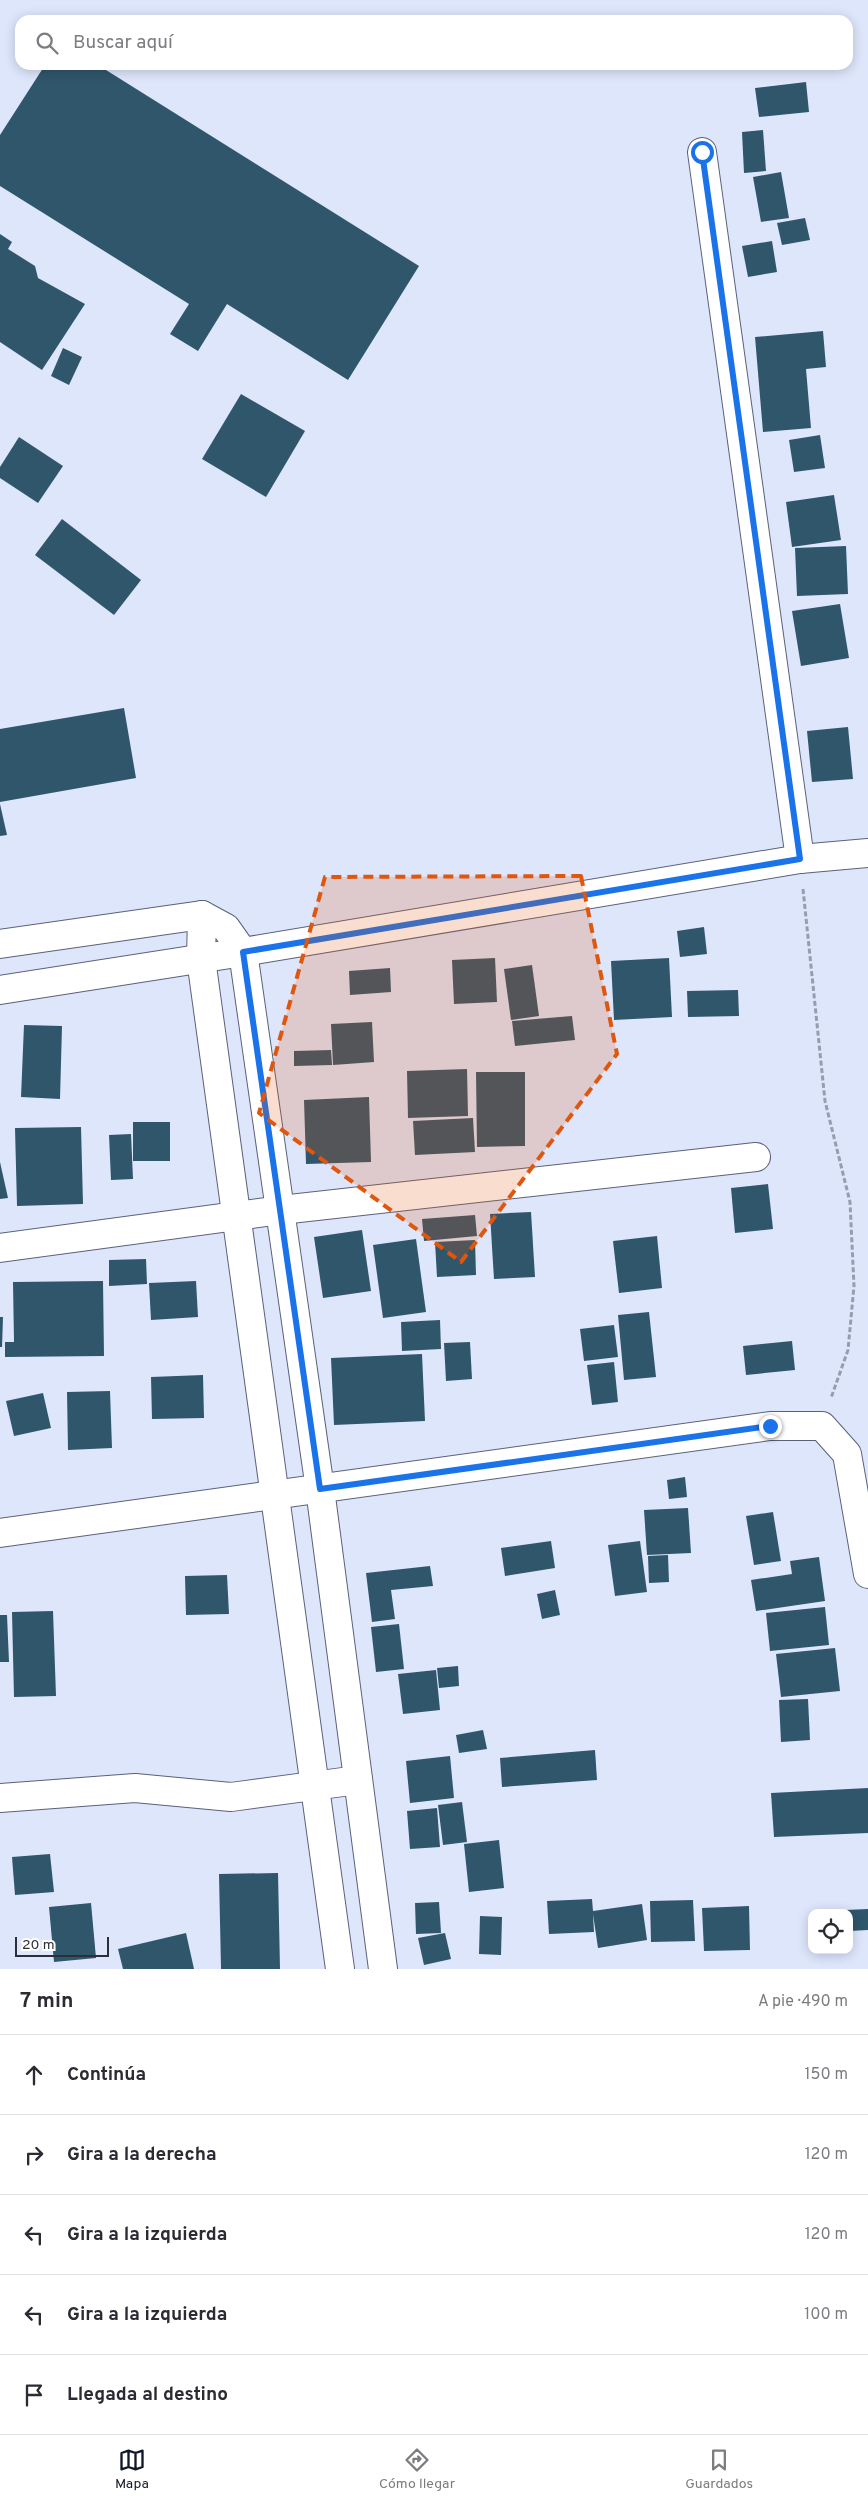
<!DOCTYPE html>
<html lang="es">
<meta charset="utf-8">
<style>
body{margin:0;font-family:Overpass,sans-serif;background:#f7f7f7;color:#2b2b33}
.controls{position:absolute;right:15px;bottom:15px;display:grid;overflow:hidden;border-radius:10px;box-shadow:0 2px 12px #0003}
.controls button{width:45px;height:45px;display:grid;place-items:center;padding:0;border:0;border-bottom:1px solid #e1e1e2;background:#fff;color:#2b2b33;font:25px sans-serif}
.scale{position:absolute;left:15px;bottom:12px;width:94px;box-sizing:border-box;padding-left:5px;border:2px solid #2b2f39;border-top:0;font-size:14px;line-height:18px;white-space:nowrap;color:#2b2f39;-webkit-text-stroke:4px #fff;paint-order:stroke}
.stop{position:absolute;width:15px;height:15px;margin:-11px;border:4px solid #1a73e8;border-radius:50%;background:#fff}
.stop.end{background:#1a73e8;border-color:#fff;box-shadow:0 1px 5px #0008}
.list{margin:0;padding:0;list-style:none}
h2{display:flex;justify-content:space-between;align-items:center;height:65px;margin:0;padding:0 20px;font-size:21px}
h2 small{font-size:16px;font-weight:400;color:#7c7c81}
.list li{display:grid;grid-template-columns:32px 1fr auto;gap:15px;align-items:center;box-sizing:border-box;height:80px;padding:0 20px;border-top:1px solid #e1e1e2}
.list b{display:block;font-size:19px;white-space:nowrap}
.list em{font-size:16px;font-style:normal;color:#7c7c81}
.icon{flex:none;width:28px;height:28px;fill:none;stroke:currentColor;stroke-width:2;stroke-linecap:round;stroke-linejoin:round}
.map{position:relative;flex:none;width:868px;height:1969px;overflow:hidden}
.search{position:absolute;background:#fff;box-shadow:0 2px 12px #0003;left:15px;right:15px;top:15px;height:55px;display:flex;align-items:center;gap:12px;box-sizing:border-box;padding:0 18px;border-radius:15px;color:#7c7c81;font-size:19px}
.sheet{height:465px;background:#fff}
nav{display:flex;justify-content:space-around;align-items:center;box-sizing:border-box;height:70px;border-top:1px solid #e1e1e2;background:#fff;font-size:14px;color:#7c7c81}
nav a{display:grid;justify-items:center;gap:2px}
nav .on{color:#111827}
.map>svg:first-child{display:block}
.building{fill:#30566c}
.lines{fill:none;stroke-linecap:round;stroke-linejoin:round}
.street-casing{stroke:#596279;stroke-width:30}
.path{stroke:#979dae;stroke-width:3;stroke-dasharray:5 2.5;stroke-linecap:butt}
.street{stroke:#fff;stroke-width:28}
.route{stroke:#1a73e8;stroke-width:6}
.marked{fill:#df570e;fill-opacity:0.2;stroke:#df570e;stroke-width:4;stroke-dasharray:10 6;stroke-linejoin:round}
</style>
<div class="map">
<svg width="868" height="1969" viewBox="0 0 868 1969">
<rect width="100%" height="100%" fill="#dee6fc"/>
<g class="building">
<path d="M45 65H98L419 266 348 380 227 304 198 351 170 334 189 304 0 186V135Z"/>
<path d="M806 82 809 112 759 117 755 88Z"/>
<path d="M763 130 766 171 744 173 742 132Z"/>
<path d="M781 172 789 218 761 222 753 177Z"/>
<path d="M805 218 810 240 782 245 777 223Z"/>
<path d="M0 234 12 242 8 249 35 266 38 278 85 304 42 370 0 342Z"/>
<path d="M772 241 777 272 748 277 742 246Z"/>
<path d="M823 331 826 367 806 369 811 428 763 432 755 337Z"/>
<path d="M63 348 82 357 69 385 51 376Z"/>
<path d="M241 394 305 431 266 497 202 459Z"/>
<path d="M820 435 825 468 794 472 789 440Z"/>
<path d="M19 437 63 466 38 503 0 478V467Z"/>
<path d="M834 495 841 540 792 547 786 502Z"/>
<path d="M62 519 141 580 114 615 35 555Z"/>
<path d="M846 546 848 594 797 596 795 548Z"/>
<path d="M840 604 849 658 801 666 792 611Z"/>
<path d="M124 708 136 778 0 802V729Z"/>
<path d="M848 727 853 779 812 782 807 731Z"/>
<path d="M0 804 7 835 0 836Z"/>
<path d="M704 927 707 954 680 957 677 931Z"/>
<path d="M495 958 497 1002 454 1004 452 960Z"/>
<path d="M669 958 672 1017 614 1020 611 961Z"/>
<path d="M532 965 539 1016 511 1020 504 969Z"/>
<path d="M390 968 391 992 350 995 349 971Z"/>
<path d="M738 990 739 1016 688 1017 687 991Z"/>
<path d="M572 1016 575 1040 515 1046 512 1021Z"/>
<path d="M372 1022 374 1062 333 1065 331 1024Z"/>
<path d="M24 1025 62 1026 60 1099 21 1097Z"/>
<path d="M331 1050 332 1065 294 1066V1051Z"/>
<path d="M467 1069 468 1116 408 1118 407 1071Z"/>
<path d="M476 1072H525V1146L477 1147Z"/>
<path d="M369 1097 371 1162 306 1164 304 1100Z"/>
<path d="M473 1118 475 1152 415 1155 413 1121Z"/>
<rect x="133" y="1122" width="37" height="39"/>
<path d="M81 1127 83 1204 17 1206 15 1128Z"/>
<path d="M131 1134 133 1179 111 1180 109 1135Z"/>
<path d="M0 1162 8 1198 0 1199Z"/>
<path d="M768 1184 773 1229 735 1233 731 1188Z"/>
<path d="M531 1212 535 1277 494 1279 490 1214Z"/>
<path d="M475 1215 477 1236 424 1241 422 1219Z"/>
<path d="M362 1230 371 1291 323 1298 314 1237Z"/>
<path d="M657 1236 662 1288 619 1293 613 1241Z"/>
<path d="M416 1239 426 1312 383 1318 373 1245Z"/>
<path d="M475 1240 476 1275 437 1277 435 1242Z"/>
<path d="M146 1259 147 1284 109 1286V1260Z"/>
<path d="M103 1281 104 1356 5 1357V1342H14L13 1282Z"/>
<path d="M196 1281 198 1317 151 1320 149 1283Z"/>
<path d="M649 1312 656 1377 624 1380 618 1315Z"/>
<path d="M0 1317H3L2 1347H0Z"/>
<path d="M440 1320 441 1349 402 1351 401 1322Z"/>
<path d="M614 1325 618 1357 584 1361 580 1329Z"/>
<path d="M792 1341 795 1370 746 1375 743 1346Z"/>
<path d="M470 1342 472 1379 446 1381 444 1343Z"/>
<path d="M422 1354 425 1421 334 1425 331 1358Z"/>
<path d="M614 1362 618 1402 592 1405 587 1365Z"/>
<path d="M203 1375 204 1418 152 1419 151 1377Z"/>
<path d="M110 1391 112 1448 68 1450 67 1392Z"/>
<path d="M43 1393 51 1428 14 1436 6 1401Z"/>
<path d="M685 1477 687 1497 669 1499 667 1480Z"/>
<path d="M688 1508 691 1553 647 1555 644 1510Z"/>
<path d="M773 1512 781 1561 754 1565 746 1516Z"/>
<path d="M551 1541 555 1568 505 1576 501 1548Z"/>
<path d="M640 1541 647 1592 615 1596 608 1545Z"/>
<path d="M668 1555 669 1582 649 1583 648 1556Z"/>
<path d="M819 1557 825 1601 756 1611 751 1580 792 1574 790 1561Z"/>
<path d="M430 1566 433 1586 391 1590 395 1619 372 1622 366 1573Z"/>
<path d="M227 1575 229 1614 186 1615 185 1576Z"/>
<path d="M555 1590 560 1615 542 1619 537 1594Z"/>
<path d="M825 1607 829 1645 770 1651 766 1613Z"/>
<path d="M53 1611 56 1696 14 1697 12 1612Z"/>
<path d="M0 1615H7L9 1662H0Z"/>
<path d="M399 1624 404 1669 376 1672 371 1627Z"/>
<path d="M835 1648 840 1691 781 1697 776 1654Z"/>
<path d="M458 1666 459 1686 439 1688 437 1668Z"/>
<path d="M436 1670 440 1710 403 1714 398 1674Z"/>
<path d="M808 1699 810 1740 781 1742 779 1700Z"/>
<path d="M483 1730 487 1749 459 1753 456 1735Z"/>
<path d="M595 1750 597 1780 502 1787 500 1758Z"/>
<path d="M450 1756 454 1798 410 1803 406 1761Z"/>
<path d="M868 1788V1833L774 1837 771 1793Z"/>
<path d="M462 1802 467 1842 443 1845 438 1805Z"/>
<path d="M437 1808 440 1847 410 1849 407 1811Z"/>
<path d="M499 1840 504 1888 469 1892 464 1844Z"/>
<path d="M50 1854 54 1892 15 1895 12 1857Z"/>
<path d="M278 1873 280 1969H221L219 1874Z"/>
<path d="M592 1899 593 1911 642 1904 647 1940 598 1948 593 1914 594 1932 549 1934 547 1901Z"/>
<path d="M693 1900 695 1941 651 1942 650 1901Z"/>
<path d="M439 1902 441 1933 416 1934 415 1903Z"/>
<path d="M91 1903 96 1958 54 1962 49 1907Z"/>
<path d="M749 1906 750 1950 704 1951 702 1908Z"/>
<path d="M868 1909V1930L849 1931V1913H823V1911Z"/>
<path d="M480 1916 502 1917 501 1955 479 1954Z"/>
<path d="M186 1933 194 1969H123L118 1949Z"/>
<path d="M445 1933 451 1959 424 1965 418 1938Z"/>
</g>
<g class="lines">
<defs>
<g id="street">
<path d="M702 152 800 859"/>
<path d="M202 915 201 959 340 1969"/>
<path d="M0 944 202 915 226 928 243 952 320 1489 383 1969"/>
<path d="M0 990 243 952 800 859 868 853"/>
<path d="M0 1248 281 1210 756 1157"/>
<path d="M0 1533 770 1426H822L847 1454 868 1574"/>
<path d="M0 1798 135 1788 231 1797 358 1780"/>
</g>
</defs>
<use href="#street" class="street-casing"/>
<path class="path" d="M803 889 825 1101 850 1202 854 1286 848 1350 831 1398"/>
<use href="#street" class="street"/>
</g>
<g class="lines">
<path class="route" d="M702 152 800 859 243 952 320 1489 770 1426"/>
</g>
<path class="marked" d="M581 876 617 1054 461 1262 259 1113 325 877Z"/>
</svg>
<div class="controls">
<button><svg class="icon" aria-label="locate" viewBox="0 0 24 24"><circle cx="12" cy="12" r="6"/><path d="M12 2v4M12 18v4M2 12h4M18 12h4"/></svg></button>
</div>
<div class="scale">20 m</div>
<div class="stop" style="left:702px;top:152px"></div>
<div class="stop end" style="left:770px;top:1426px"></div>
<div class="search"><svg class="icon" aria-label="search" viewBox="0 0 24 24"><circle cx="10" cy="10" r="6"/><path d="M15 15l6 6"/></svg>Buscar aquí</div>
</div>
<section class="sheet">
<h2>7 min<small>A pie · 490 m</small></h2>
<ul class="list">
<li><svg class="icon" aria-label="ahead" viewBox="0 0 24 24"><path d="M12 20V5M6 11l6-6 6 6"/></svg><div><b>Continúa</b></div><em>150 m</em></li>
<li><svg class="icon" aria-label="right" viewBox="0 0 24 24"><path d="M7 20v-9h11M14 6l5 5-5 5"/></svg><div><b>Gira a la derecha</b></div><em>120 m</em></li>
<li><svg class="icon" aria-label="left" viewBox="0 0 24 24"><path d="M17 20v-9H6M10 6l-5 5 5 5"/></svg><div><b>Gira a la izquierda</b></div><em>120 m</em></li>
<li><svg class="icon" aria-label="left" viewBox="0 0 24 24"><path d="M17 20v-9H6M10 6l-5 5 5 5"/></svg><div><b>Gira a la izquierda</b></div><em>100 m</em></li>
<li><svg class="icon" aria-label="arrive" viewBox="0 0 24 24"><path d="M6 21V4h12l-3 4 3 4H6"/></svg><div><b>Llegada al destino</b></div></li>
</ul>
</section>
<nav>
<a class="on"><svg class="icon" aria-label="map" viewBox="0 0 24 24"><path d="M3 6l6-2 6 2 6-2v14l-6 2-6-2-6 2zM9 4v14M15 6v14"/></svg>Mapa</a>
<a><svg class="icon" aria-label="directions" viewBox="0 0 24 24"><path d="M12 3l9 9-9 9-9-9zM9 14v-3h6M13 9l2 2-2 2"/></svg>Cómo llegar</a>
<a><svg class="icon" aria-label="saved" viewBox="0 0 24 24"><path d="M7 4h10v16l-5-4-5 4z"/></svg>Guardados</a>
</nav>
